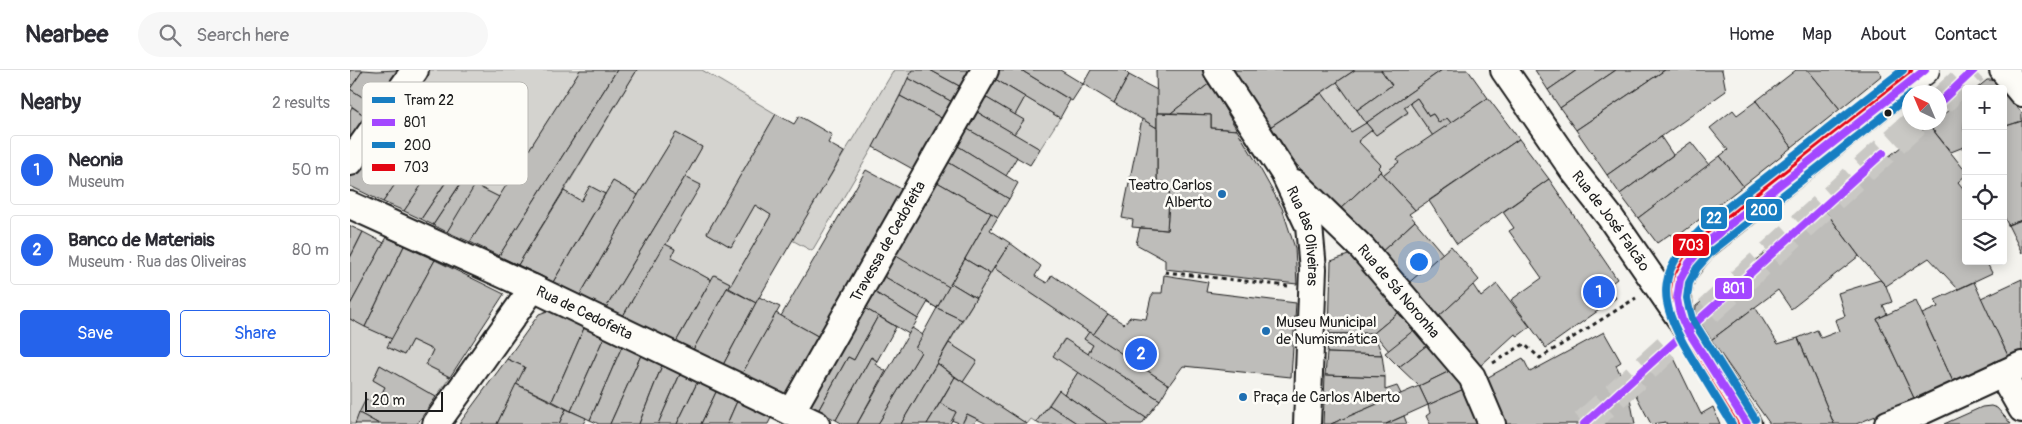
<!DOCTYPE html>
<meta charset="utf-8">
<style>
body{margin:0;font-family:Pangolin,sans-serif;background:#f7f7f7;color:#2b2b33}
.controls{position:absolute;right:15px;top:15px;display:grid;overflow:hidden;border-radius:5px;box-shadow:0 2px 12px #0003}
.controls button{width:45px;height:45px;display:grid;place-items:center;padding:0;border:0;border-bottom:1px solid #e1e1e2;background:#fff;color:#2b2b33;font:25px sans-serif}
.compass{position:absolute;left:1552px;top:15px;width:45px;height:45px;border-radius:50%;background:#fff;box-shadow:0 2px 12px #0003;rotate:316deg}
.scale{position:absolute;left:15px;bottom:12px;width:78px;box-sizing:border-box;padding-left:5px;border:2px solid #1c1c1c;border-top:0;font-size:14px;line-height:18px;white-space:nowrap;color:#1c1c1c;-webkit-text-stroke:4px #fdfcf7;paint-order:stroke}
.you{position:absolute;left:1068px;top:191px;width:18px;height:18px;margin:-12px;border:4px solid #fff;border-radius:50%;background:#1a73e8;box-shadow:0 0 0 8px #1a73e833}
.badge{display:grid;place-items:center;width:32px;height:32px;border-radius:50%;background:#2563eb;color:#fff;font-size:16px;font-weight:700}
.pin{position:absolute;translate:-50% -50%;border:2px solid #fff;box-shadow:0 1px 5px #0006}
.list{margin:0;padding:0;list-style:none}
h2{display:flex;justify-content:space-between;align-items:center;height:65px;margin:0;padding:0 20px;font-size:21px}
h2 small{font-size:16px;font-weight:400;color:#7c7c81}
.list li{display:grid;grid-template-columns:32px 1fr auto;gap:15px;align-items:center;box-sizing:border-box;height:70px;margin:0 10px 10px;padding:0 10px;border:1px solid #e1e1e2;border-radius:5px}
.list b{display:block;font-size:19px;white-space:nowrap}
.list p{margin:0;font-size:16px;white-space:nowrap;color:#7c7c81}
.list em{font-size:16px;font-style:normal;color:#7c7c81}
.actions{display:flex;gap:10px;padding:15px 20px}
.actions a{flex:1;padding:11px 0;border:1px solid #2563eb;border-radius:5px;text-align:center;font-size:18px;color:#2563eb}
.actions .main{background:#2563eb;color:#fff}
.icon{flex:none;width:28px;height:28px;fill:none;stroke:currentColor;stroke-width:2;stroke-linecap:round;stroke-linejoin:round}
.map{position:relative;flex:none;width:1672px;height:354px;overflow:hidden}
header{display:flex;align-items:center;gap:30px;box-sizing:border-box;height:70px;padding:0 25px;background:#fff;border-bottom:1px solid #e1e1e2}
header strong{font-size:24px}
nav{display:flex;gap:28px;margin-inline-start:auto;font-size:18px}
.search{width:350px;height:45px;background:#f7f7f7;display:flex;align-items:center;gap:12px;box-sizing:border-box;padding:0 18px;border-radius:28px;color:#7c7c81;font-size:19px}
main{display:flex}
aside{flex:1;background:#fff}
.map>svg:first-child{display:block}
.green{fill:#d4d3cf;stroke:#787876}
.building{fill:#bebdba;stroke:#1c1c1c}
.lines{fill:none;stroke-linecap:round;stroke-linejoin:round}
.secondary-tunnel{stroke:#c9c8c4;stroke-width:28;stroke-dasharray:28 14;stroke-linecap:butt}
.street-casing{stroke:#1c1c1c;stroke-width:30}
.secondary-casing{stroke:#1c1c1c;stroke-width:31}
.path{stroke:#1c1c1c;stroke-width:3;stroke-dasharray:4 4;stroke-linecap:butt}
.street{stroke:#fdfcf7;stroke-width:26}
.secondary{stroke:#fdfcf7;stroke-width:28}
.bus-1-casing{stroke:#fdfcf7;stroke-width:11}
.bus-2-casing{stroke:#fdfcf7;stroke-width:11}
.bus-3-casing{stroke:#fdfcf7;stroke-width:11}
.bus-1{stroke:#a347ff;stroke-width:8}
.bus-2{stroke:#187ec2;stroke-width:8}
.bus-3{stroke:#e30613;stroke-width:8}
.tram-1-casing{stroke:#fdfcf7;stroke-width:11}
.tram-1{stroke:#187ec2;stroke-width:8}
.bus-dot{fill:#1c1c1c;stroke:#fdfcf7;stroke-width:2}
.poi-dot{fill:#1f6fb2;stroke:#fdfcf7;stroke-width:2}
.labels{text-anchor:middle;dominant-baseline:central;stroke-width:5;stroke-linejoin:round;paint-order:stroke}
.poi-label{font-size:15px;fill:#1c1c1c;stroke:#fdfcf7;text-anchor:start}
.street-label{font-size:15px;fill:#1c1c1c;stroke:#fdfcf7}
.key{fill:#fdfcf7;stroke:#bab9b5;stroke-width:1}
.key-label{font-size:14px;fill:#1c1c1c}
.line-badge{stroke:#fdfcf7;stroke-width:2}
.badge-label{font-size:14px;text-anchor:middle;font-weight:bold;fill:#fff}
</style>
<header>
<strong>Nearbee</strong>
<div class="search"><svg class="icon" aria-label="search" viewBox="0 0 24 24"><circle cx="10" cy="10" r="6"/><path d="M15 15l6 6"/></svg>Search here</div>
<nav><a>Home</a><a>Map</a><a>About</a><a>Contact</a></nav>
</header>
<main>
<aside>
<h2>Nearby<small>2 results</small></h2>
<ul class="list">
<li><span class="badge">1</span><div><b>Neonia</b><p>Museum</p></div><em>50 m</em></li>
<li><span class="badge">2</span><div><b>Banco de Materiais</b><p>Museum · Rua das Oliveiras</p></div><em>80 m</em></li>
</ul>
<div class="actions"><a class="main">Save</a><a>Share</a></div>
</aside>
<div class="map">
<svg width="1672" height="354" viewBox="0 0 1672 354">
<rect width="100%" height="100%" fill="#f4f3ee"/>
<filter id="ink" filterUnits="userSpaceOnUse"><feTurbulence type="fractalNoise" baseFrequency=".02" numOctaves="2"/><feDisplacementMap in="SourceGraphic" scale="10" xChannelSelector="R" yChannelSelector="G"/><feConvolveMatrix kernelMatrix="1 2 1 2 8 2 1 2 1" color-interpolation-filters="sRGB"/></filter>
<g filter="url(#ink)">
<g class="green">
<path d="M78 0H230L149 127 125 115 144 89 132 82 126 90 114 84 107 95 91 86 83 99 74 94 80 84 69 79 92 48 79 39 84 32 64 17Z"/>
<path d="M287 0H352L426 44 357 163 381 177 405 135 421 145 379 218H377L380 213 365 205 361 210 321 188 325 179 315 174 350 115 335 107 352 77 326 63 288 125 263 111 255 124 240 116 231 131 214 121Z"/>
<path d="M544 0H563L523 77 462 181 442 170Z"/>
<path d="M987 12 1016 53 1001 62 972 23Z"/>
<path d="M675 27 710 48 690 79 664 64 673 50 665 45Z"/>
<path d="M1060 33 1083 66 1047 89 1049 92 1033 105 1028 98 1031 95 1008 71 1022 60 1026 65 1058 43 1054 37Z"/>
<path d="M644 198 739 262 734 269 743 275 738 284 714 269 704 286 728 302 714 324 708 321 686 352 681 349 677 354 613 312 627 291 599 273Z"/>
<path d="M0 249 42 269 38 277 54 285 62 270 83 280 76 295 100 307 86 327 30 295 23 310 35 317 26 335 16 329 5 354H0Z"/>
</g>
<g class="building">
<path d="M0 0H13L0 19Z"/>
<path d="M13 0 27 1 47 0 50 2 26 36 0 19Z"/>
<path d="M230 0H267L149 186 120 172Z"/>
<path d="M267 0H287L168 195 149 186Z"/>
<path d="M563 0H580L615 19 606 34 558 8Z"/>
<path d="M580 0H626L615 19Z"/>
<path d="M643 0H671L720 30 710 48 640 6Z"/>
<path d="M671 0H710L733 14 722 31Z"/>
<path d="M741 0H774L779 5 764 33 733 14Z"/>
<path d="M806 0H852L860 13 821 43H807Z"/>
<path d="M880 0H1005L920 57Z"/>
<path d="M1005 0H1031L1042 15 1007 40 987 12Z"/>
<path d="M1031 0H1092L1016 53 1007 40 1042 15Z"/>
<path d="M1092 0H1118L1138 28 1101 53 1097 48 1089 53 1083 44 1079 46 1067 28 1054 37 1058 42 1026 65 1016 53Z"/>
<path d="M1185 0H1227L1198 20Z"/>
<path d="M1227 0H1266L1210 38 1198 20Z"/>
<path d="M1266 0H1315L1226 60 1210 38Z"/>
<path d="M1315 0H1372L1376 21 1257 105 1226 60Z"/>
<path d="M1446 0H1458L1490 39 1442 77 1406 31Z"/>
<path d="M1458 0H1528L1532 5 1490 39Z"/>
<path d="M779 5 807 20V58L764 33Z"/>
<path d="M640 6 675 27 665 45 630 24Z"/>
<path d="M558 8 606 34 597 51 550 26Z"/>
<path d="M1637 10H1642L1652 19H1626Z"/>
<path d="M860 13 887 60 861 58V45L821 43Z"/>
<path d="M64 17 85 32 79 39 92 48 33 132 0 116V103Z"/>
<path d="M0 19 26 36 18 48 0 35Z"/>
<path d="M1653 21 1672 43V51L1653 57Z"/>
<path d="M972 23 1001 62 1016 53 1022 60 1008 71 1031 95 1028 98 1031 101 988 141 940 87 920 57Z"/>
<path d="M630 24 674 50 664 64 622 39Z"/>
<path d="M550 26 597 51 568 102 523 77Z"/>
<path d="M1616 27 1614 58 1616 76 1601 82 1579 55 1582 52H1590V47Z"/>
<path d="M1067 28 1079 46 1083 44 1089 53 1097 48 1101 53 1083 66 1060 33Z"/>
<path d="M1138 28 1169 69 1065 140 1033 105 1049 92 1047 89Z"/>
<path d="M1406 31 1442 77 1393 116 1370 86 1378 80 1360 58 1383 40 1387 45Z"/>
<path d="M2 37 18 48 0 74V41Z"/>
<path d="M622 39 690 79 680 95 612 56Z"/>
<path d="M807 43 861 45V58L887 60 907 93 932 138 945 178 947 214 815 199V190L786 174 790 158 817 160 820 114 807 111Z"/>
<path d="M426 44 444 54 449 46 482 65 478 73 494 82 406 233 379 218 421 145 405 135 381 177 357 163Z"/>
<path d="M792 49 807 58V111L820 114 817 160 782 157 783 150 772 148Z"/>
<path d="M1672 51V150L1658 155 1653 144V57Z"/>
<path d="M1579 55 1616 102V105L1608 112 1616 122V191H1636L1642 203 1608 219 1579 188 1536 216 1509 186 1473 138Z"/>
<path d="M612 56 667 87 656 106 603 73Z"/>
<path d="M326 63 352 77 335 107 256 238 230 225 288 125Z"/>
<path d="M1311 67 1323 85 1270 124 1257 105Z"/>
<path d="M1169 69 1199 109 1107 174 1079 131Z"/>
<path d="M1341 72 1359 95 1288 148 1270 124Z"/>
<path d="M603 73 668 113 659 129 593 89Z"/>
<path d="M69 79 80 84 74 94 83 99 54 141 33 132Z"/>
<path d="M132 82 144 89 97 162 83 155Z"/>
<path d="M115 84 126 90 83 155 71 149Z"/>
<path d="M91 86 107 95 71 149 54 141Z"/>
<path d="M1370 86 1393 116 1324 169 1320 164 1307 173 1288 148Z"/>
<path d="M593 89 659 129 648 147 582 109Z"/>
<path d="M516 100 557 122 473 269 431 246Z"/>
<path d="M1030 102 1065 140 1059 144 1065 151 1027 186 988 141Z"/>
<path d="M335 107 351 115 273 246 256 238Z"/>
<path d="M582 109 641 143 587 238 530 204Z"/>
<path d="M1199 109 1267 209 1258 216 1266 228 1196 278 1161 230 1192 208 1159 161 1164 158 1153 142Z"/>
<path d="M263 111 288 125 230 225 203 212Z"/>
<path d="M125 115 149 127 120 172 97 162Z"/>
<path d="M240 116 255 124 203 212 168 195 214 121 231 131Z"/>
<path d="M1473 138 1509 186 1441 239 1428 220 1361 270 1345 248 1346 236Z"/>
<path d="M641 143 648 147 640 160 660 173 640 204 615 189Z"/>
<path d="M1672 150V183L1658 155Z"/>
<path d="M1065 151 1093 184 1055 216 1027 186Z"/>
<path d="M0 156 13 162 0 188Z"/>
<path d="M13 162 34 173 0 235V188Z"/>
<path d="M37 167 54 176 15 257 0 249V235Z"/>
<path d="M660 173 691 196 685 206 697 213 702 205 758 244 743 265 644 198Z"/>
<path d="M315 174 325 179 321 188 361 210 326 272 273 246Z"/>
<path d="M54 176 85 190 42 269 15 257Z"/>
<path d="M1101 176 1129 210 1085 250 1055 216Z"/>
<path d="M1007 182 1054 238 1024 263 979 264 981 191Z"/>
<path d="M541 183 599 217 587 238 530 204Z"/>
<path d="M615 189 640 204 626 228 601 213Z"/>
<path d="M85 190 154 224 100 307 76 295 83 280 62 270 54 285 37 277Z"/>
<path d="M530 204 578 232 568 249 521 220Z"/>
<path d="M364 205 380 213 343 280 326 272Z"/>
<path d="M814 205 858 212 856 222 946 233 941 307 833 296 819 315 743 265 758 244 774 254 780 247 796 249 801 227 804 223H812Z"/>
<path d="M1672 209V282L1659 288 1631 228Z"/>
<path d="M1530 210 1536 216 1542 232 1533 235 1537 244 1527 249 1565 330 1506 354H1484L1448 268 1467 260 1471 268 1489 261 1485 250 1495 246 1488 223Z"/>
<path d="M1624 212 1659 288 1604 314 1572 244 1588 237 1585 230Z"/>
<path d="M601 213 626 228 612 250 587 238Z"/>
<path d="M1147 214 1180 257 1168 266 1165 264 1129 297 1085 250 1123 215 1131 227Z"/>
<path d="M377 218 406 233 373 295 343 280Z"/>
<path d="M521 220 568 249 559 264 511 236Z"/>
<path d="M409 227 430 237 392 304 373 295Z"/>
<path d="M1566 231 1604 314 1565 330 1527 249Z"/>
<path d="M511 236 528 246 504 290 498 287 468 341 454 334Z"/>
<path d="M1405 237 1428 274 1448 268 1484 354H1420L1361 270Z"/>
<path d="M587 238 612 250 551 354H528L571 282 565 278Z"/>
<path d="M1054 238 1069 256 1039 281 1024 263Z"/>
<path d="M203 239 235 256 202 331 166 314 175 297 157 289 189 244Z"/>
<path d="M426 243 473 269 440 327 392 304Z"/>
<path d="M528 246 546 257 527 291 521 287 486 350 468 341 498 287 504 290Z"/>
<path d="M235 256 255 265 221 341 202 331Z"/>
<path d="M1069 256 1081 272 1049 297 1035 283Z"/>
<path d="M562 258 573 265 565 278 571 282 528 354H507Z"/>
<path d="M739 262 819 315 810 330 738 284 743 275 734 269Z"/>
<path d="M1254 262 1271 292 1266 295 1279 323 1285 354H1156L1131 311 1173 288 1180 302Z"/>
<path d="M1024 263 1032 285 977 283 979 264Z"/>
<path d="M255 265 273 274 240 350 221 341Z"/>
<path d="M715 269 810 330 796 348 703 286Z"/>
<path d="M1081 272 1104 299 1069 316 1049 297Z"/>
<path d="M599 273 627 291 613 312 587 293Z"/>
<path d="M273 274 292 283 260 354H249L240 350Z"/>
<path d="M292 283 313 293 289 354H260Z"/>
<path d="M977 283 1032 285 1035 307 975 305Z"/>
<path d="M1323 286 1351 344 1363 337 1370 354H1316V352L1301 354 1276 306Z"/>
<path d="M521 287 527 291 525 294 536 301 507 354H493L486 350Z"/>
<path d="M157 289 175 297 147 354H109Z"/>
<path d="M313 293 331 302 308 354H289Z"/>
<path d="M587 293 605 307 577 354H551Z"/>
<path d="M30 295 86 327 67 354H29L9 343 16 329 26 335 35 317 23 310Z"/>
<path d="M1104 299 1114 319 1078 335 1069 316Z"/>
<path d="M331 302 348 311 327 354H308Z"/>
<path d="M728 302 796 348 792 354H758L714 324Z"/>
<path d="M975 305 1035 307V320L1047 316 1051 324 981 354H973Z"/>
<path d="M605 307 613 312 677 354H637L617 344 612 354 601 350 606 342 590 333Z"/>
<path d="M348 311 367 320 351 354H327Z"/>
<path d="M166 314 216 339 209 354H147Z"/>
<path d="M1069 316 1078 335 1036 354H981Z"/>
<path d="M1114 319 1129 354H1080L1076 346 1080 343 1078 335Z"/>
<path d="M367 320 388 329 377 354H351Z"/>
<path d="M709 320 714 324 758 354H728L699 335Z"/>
<path d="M388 329 422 346 418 354H377Z"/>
<path d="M590 333 606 342 600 354H577Z"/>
<path d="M699 335 728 354H689L686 352Z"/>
<path d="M1641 336 1647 338 1661 354H1594L1632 337Z"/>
<path d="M216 339 236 348 233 354H209Z"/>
<path d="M9 343 29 354H5Z"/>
<path d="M617 344 627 349 624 354H612Z"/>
<path d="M1054 346 1057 354H1036Z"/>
</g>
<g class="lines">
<g class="secondary-tunnel">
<path d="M1590 32 1624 0"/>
<path d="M1234 354 1566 52"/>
</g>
<defs>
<g id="street">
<path id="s1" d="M867 0 934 103 959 156 963 199 957 354"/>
<path id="s2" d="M1154 0 1223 100 1260 147 1333 253"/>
<path d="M1653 0 1672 23"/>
<path d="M0 92 65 0"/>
<path id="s3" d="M945 113 1012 178 1122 307 1142 354"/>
<path id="s4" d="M0 135 183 218 466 354"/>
<path d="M1652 304 1672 339"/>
<path id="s5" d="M441 342 635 0"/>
<path d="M86 354 183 218"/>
<path d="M1538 354 1572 341 1672 295"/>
</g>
<path id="secondary" d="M1397 354 1333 253C1320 216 1330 201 1355 174L1575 0"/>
</defs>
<use href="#street" class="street-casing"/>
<use href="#secondary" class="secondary-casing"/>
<g class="path">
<path d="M815 202 938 216"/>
<path d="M1143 293 1174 274 1190 288 1286 228"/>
</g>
<use href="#street" class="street"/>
<use href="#secondary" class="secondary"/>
<defs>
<g id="bus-1">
<path d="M1590 32 1624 0"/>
<path d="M1234 354 1533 83"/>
<path d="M1397 354 1333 253 1329 240 1327 229 1330 210 1339 193 1355 174 1575 0"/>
</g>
<path id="bus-2" d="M1405 349 1342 249 1339 238 1337 228 1339 213 1347 198 1362 181 1560 25"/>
<path id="bus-3" d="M1385 354 1325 258 1319 242 1318 219 1320 207 1331 187 1349 166 1559 0"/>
</defs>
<use href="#bus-1" class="bus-1-casing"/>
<use href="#bus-2" class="bus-2-casing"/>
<use href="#bus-3" class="bus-3-casing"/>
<use href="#bus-1" class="bus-1"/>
<use href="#bus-2" class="bus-2"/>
<use href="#bus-3" class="bus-3"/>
<defs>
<path id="tram-1" d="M1382 354C1368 331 1354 308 1340 285 1304 225 1307 199 1360 151L1553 0"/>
</defs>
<use href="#tram-1" class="tram-1-casing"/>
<use href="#tram-1" class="tram-1"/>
</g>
</g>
<circle class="bus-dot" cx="1538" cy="43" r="4.5"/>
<g class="poi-dot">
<circle cx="872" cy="124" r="5"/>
<circle cx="916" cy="261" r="5"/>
<circle cx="893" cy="327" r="5"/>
</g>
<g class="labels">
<g class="poi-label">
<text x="862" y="115" text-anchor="end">Teatro Carlos<tspan x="862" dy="17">Alberto</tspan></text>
<text x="926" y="252">Museu Municipal<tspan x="926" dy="17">de Numismática</tspan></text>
<text x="903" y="327">Praça de Carlos Alberto</text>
</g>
<g class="street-label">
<text stroke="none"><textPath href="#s2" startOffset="185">Rua de José Falcão</textPath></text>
<text stroke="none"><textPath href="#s1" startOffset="190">Rua das Oliveiras</textPath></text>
<text stroke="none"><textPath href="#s5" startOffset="196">Travessa de Cedofeita</textPath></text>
<text stroke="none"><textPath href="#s3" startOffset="150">Rua de Sá Noronha</textPath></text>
<text stroke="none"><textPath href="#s4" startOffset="258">Rua de Cedofeita</textPath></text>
</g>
</g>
<rect x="12" y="12" width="166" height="103" rx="8" class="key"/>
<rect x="22" y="27" width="23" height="6" fill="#187ec2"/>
<rect x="22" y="49" width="23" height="7" fill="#a347ff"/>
<rect x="22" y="72" width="23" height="6" fill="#187ec2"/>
<rect x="22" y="94" width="23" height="7" fill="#e30613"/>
<g class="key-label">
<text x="54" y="35">Tram 22</text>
<text x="54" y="57">801</text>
<text x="54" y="80">200</text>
<text x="54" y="102">703</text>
</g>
<g class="line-badge">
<rect x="1395" y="128" width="38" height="24" rx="5" fill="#187ec2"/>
<rect x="1350" y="136" width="28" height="24" rx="5" fill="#187ec2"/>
<rect x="1322" y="163" width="38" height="24" rx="5" fill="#e30613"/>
<rect x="1364" y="207" width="39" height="23" rx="5" fill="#a347ff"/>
</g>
<g class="badge-label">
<text x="1414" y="145">200</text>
<text x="1364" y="153">22</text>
<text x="1341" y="180">703</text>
<text x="1384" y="223">801</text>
</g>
</svg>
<div class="controls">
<button>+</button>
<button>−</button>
<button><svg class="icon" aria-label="locate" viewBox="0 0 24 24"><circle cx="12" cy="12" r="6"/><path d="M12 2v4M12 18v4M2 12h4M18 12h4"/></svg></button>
<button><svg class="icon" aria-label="layers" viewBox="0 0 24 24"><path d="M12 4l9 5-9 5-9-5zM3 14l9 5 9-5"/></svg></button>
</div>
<svg class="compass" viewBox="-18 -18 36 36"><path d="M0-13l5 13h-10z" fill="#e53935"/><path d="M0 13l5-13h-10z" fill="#7c7c81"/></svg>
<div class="scale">20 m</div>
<div class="you"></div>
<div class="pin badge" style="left:1249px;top:222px">1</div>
<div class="pin badge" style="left:791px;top:284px">2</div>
</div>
</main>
